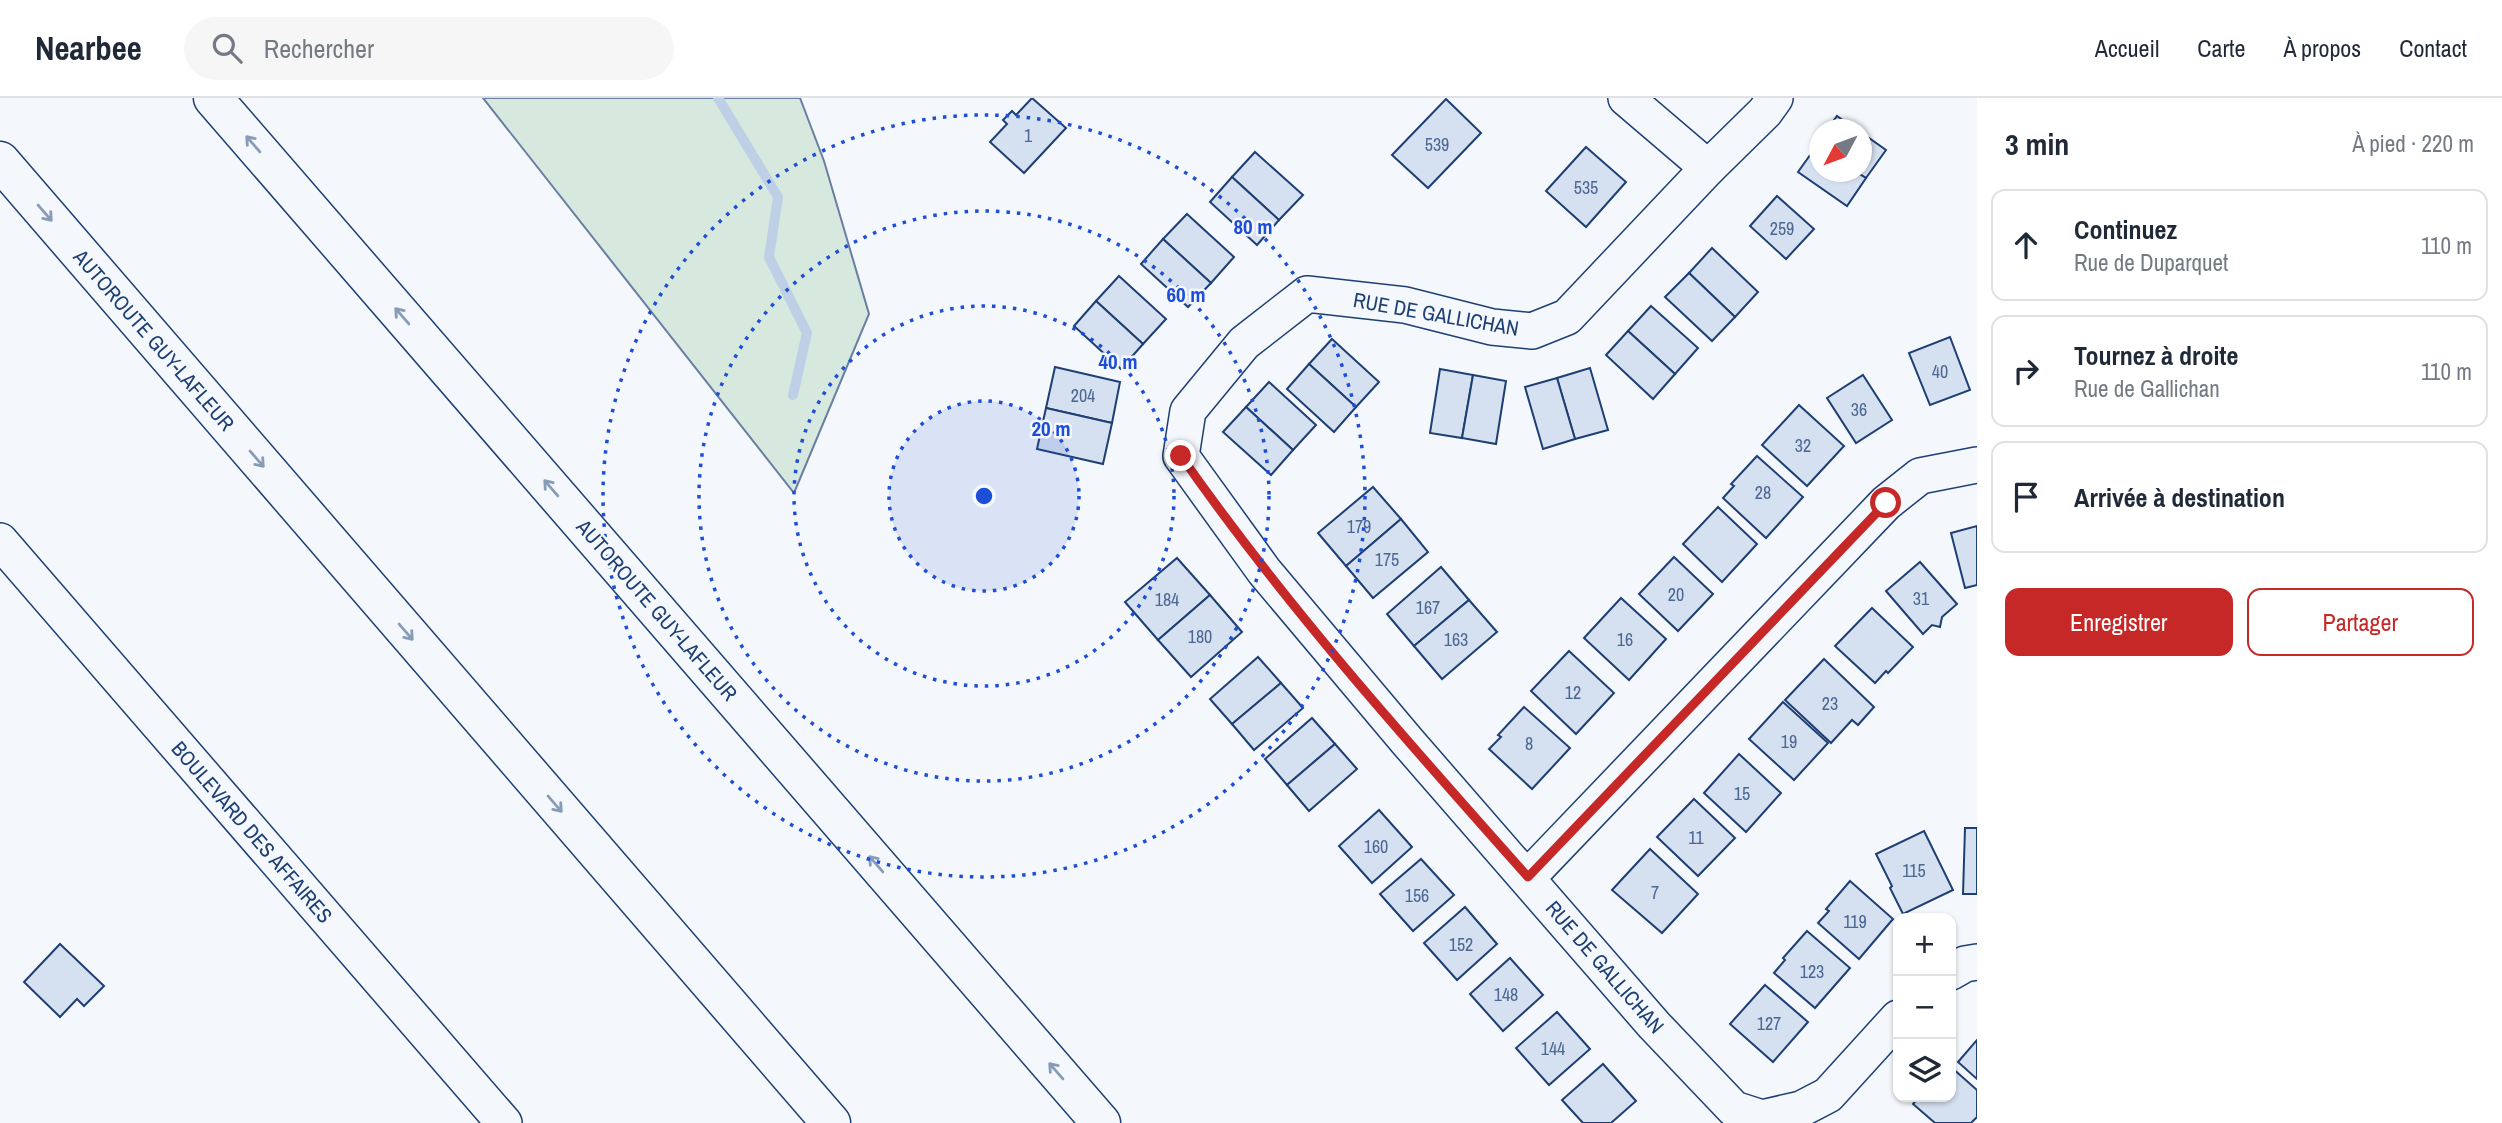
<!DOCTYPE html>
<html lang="fr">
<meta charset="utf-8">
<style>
body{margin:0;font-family:"Archivo Narrow",sans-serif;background:#f6f6f7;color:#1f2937}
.controls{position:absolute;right:21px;bottom:21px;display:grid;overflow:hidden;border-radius:14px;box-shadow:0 2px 5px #0004}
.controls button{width:63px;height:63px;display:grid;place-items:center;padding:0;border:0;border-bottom:2px solid #e0e1e3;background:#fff;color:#1f2937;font:35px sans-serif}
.compass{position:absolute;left:1809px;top:21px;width:63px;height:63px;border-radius:50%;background:#fff;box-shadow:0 2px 5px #0004;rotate:229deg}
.stop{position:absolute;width:21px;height:21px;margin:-16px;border:5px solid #c62828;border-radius:50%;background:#fff}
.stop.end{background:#c62828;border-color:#fff;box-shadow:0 2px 7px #0008}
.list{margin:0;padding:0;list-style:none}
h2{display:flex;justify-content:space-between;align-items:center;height:91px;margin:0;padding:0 28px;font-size:30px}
h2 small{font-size:23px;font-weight:400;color:#747a83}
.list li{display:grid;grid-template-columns:46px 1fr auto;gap:21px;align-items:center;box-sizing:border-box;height:112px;margin:0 14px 14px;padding:0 14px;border:2px solid #e0e1e3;border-radius:14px}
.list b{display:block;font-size:26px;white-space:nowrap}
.list p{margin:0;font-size:23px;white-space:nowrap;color:#747a83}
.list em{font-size:23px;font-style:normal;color:#747a83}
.actions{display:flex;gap:14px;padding:21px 28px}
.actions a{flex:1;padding:16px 0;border:2px solid #c62828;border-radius:14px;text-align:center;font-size:24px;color:#c62828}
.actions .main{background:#c62828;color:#fff}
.icon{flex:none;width:38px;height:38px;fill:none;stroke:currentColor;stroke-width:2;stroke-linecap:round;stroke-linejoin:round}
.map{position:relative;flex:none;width:1977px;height:1025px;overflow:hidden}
header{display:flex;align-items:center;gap:42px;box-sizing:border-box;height:98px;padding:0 35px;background:#fff;border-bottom:2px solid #e0e1e3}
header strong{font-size:33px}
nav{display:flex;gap:38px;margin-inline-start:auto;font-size:24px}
.search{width:490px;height:63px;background:#f6f6f7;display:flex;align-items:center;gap:18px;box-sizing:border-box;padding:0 24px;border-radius:38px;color:#747a83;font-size:26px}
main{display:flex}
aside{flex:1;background:#fff}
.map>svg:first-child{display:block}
.green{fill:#d7e8df;stroke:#687fa3;stroke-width:2}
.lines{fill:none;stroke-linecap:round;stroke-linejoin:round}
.stream{stroke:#bed0e5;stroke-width:10}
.building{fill:#d5e0f0;stroke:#1d3f73;stroke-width:2}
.minor-casing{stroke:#1d3f73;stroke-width:38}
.highway-casing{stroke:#1d3f73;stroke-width:41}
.minor{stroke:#f4f7fb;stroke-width:35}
.highway{stroke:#f4f7fb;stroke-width:38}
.oneway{stroke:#889bb7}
.route{stroke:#c62828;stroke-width:9}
.ring{fill:none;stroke:#1d4ed8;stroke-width:3.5;stroke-dasharray:3.5 7}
.labels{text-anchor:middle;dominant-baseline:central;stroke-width:5;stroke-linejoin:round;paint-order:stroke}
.number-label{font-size:18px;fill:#4b6792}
.street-label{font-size:21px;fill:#1d3f73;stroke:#f4f7fb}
.centre{fill:#1d4ed8;stroke:#f4f7fb;stroke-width:3.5}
.ring-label{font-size:21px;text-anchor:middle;font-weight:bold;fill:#1d4ed8;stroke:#f4f7fb;stroke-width:5;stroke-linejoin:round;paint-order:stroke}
</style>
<header>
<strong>Nearbee</strong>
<div class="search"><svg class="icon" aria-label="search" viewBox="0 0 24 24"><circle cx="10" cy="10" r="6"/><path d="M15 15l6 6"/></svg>Rechercher</div>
<nav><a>Accueil</a><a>Carte</a><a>À propos</a><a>Contact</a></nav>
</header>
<main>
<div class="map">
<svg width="1977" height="1025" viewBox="0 0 1977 1025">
<rect width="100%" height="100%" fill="#f4f7fb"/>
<path class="green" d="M483 0H800L824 63 869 216 794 395Z"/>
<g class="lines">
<path class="stream" d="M718 0 778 99 769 159 807 235 793 297"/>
</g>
<g class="building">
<path d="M1032 0 1066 30 1024 75 990 44 1007 26 1003 22 1012 13 1016 17Z"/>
<path d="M1446 1 1481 35 1428 90 1392 57Z"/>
<path d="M1837 18 1857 32H1827Z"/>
<path d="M1862 35 1886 52 1866 80 1856 74H1862Z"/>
<path d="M1818 46 1820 47V74H1856L1866 80 1847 108 1798 74Z"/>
<path d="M1586 49 1626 84 1586 129 1546 93Z"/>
<path d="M1255 54 1303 97 1279 122 1232 79Z"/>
<path d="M1232 79 1279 122 1257 147 1210 104Z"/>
<path d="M1777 98 1814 131 1786 161 1750 128Z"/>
<path d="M1187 116 1234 159 1211 185 1163 141Z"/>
<path d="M1163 141 1211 185 1188 209 1141 166Z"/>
<path d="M1712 150 1758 194 1735 219 1689 175Z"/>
<path d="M1689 175 1735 219 1712 243 1665 199Z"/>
<path d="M1119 178 1166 221 1143 246 1096 203Z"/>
<path d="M1096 203 1143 246 1121 271 1074 228Z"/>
<path d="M1651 208 1698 250 1675 276 1628 233Z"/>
<path d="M1628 233 1675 276 1653 301 1606 257Z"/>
<path d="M1950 239 1970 292 1930 307 1909 255Z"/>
<path d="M1332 241 1379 284 1356 309 1309 266Z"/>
<path d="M1309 266 1356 309 1334 334 1287 291Z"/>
<path d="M1055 269 1120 284 1112 325 1046 310Z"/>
<path d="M1590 270 1608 332 1575 341 1557 280Z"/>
<path d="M1440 271 1473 277 1462 340 1430 335Z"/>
<path d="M1473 277 1506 283 1496 346 1462 340Z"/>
<path d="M1863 277 1892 322 1856 345 1827 300Z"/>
<path d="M1557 280 1575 341 1543 351 1525 289Z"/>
<path d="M1269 284 1316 327 1293 352 1246 309Z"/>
<path d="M1799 307 1844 348 1807 388 1762 347Z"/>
<path d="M1246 309 1293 352 1271 377 1223 334Z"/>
<path d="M1046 310 1112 325 1103 366 1037 351Z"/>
<path d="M1757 358 1803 399 1766 440 1723 400 1734 388 1731 386Z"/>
<path d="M1373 389 1401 421 1346 468 1318 435Z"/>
<path d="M1718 409 1757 446 1722 484 1683 446Z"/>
<path d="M1401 421 1428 454 1373 500 1346 468Z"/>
<path d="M1977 428V487L1965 490 1951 435Z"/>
<path d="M1674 459 1713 496 1678 533 1639 496Z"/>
<path d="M1177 460 1210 497 1158 542 1125 504Z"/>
<path d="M1920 464 1957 506 1942 519 1940 529 1932 527 1923 536 1886 493Z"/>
<path d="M1441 469 1469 502 1414 548 1387 516Z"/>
<path d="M1210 497 1242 534 1191 579 1158 542Z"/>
<path d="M1621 500 1666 541 1629 582 1584 540Z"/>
<path d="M1469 502 1497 534 1442 581 1414 548Z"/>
<path d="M1872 510 1913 549 1888 575 1886 573 1875 585 1835 548Z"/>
<path d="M1569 553 1614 595 1576 636 1531 593Z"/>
<path d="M1258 559 1281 585 1232 626 1210 601Z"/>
<path d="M1824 561 1874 609 1858 627 1852 622 1831 645 1785 602Z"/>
<path d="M1281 585 1303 610 1254 652 1232 626Z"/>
<path d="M1783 604 1828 645 1794 682 1749 641Z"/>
<path d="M1524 609 1570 650 1532 691 1489 651 1501 639 1498 637Z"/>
<path d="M1312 620 1335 646 1287 687 1265 661Z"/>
<path d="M1335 646 1357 671 1309 713 1287 687Z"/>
<path d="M1739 656 1781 695 1746 734 1704 695Z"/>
<path d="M1694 701 1735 740 1698 778 1657 739Z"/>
<path d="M1379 712 1412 749 1372 785 1339 748Z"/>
<path d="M1965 730H1977V796H1963Z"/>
<path d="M1924 733 1953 792 1903 816 1890 790 1892 788 1876 756Z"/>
<path d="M1650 751 1698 796 1662 835 1612 792Z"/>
<path d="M1421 761 1454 797 1413 833 1380 796Z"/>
<path d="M1850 783 1893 821 1859 861 1818 825 1829 813 1826 811Z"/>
<path d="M1465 809 1497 846 1457 882 1424 845Z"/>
<path d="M1807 833 1850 870 1815 910 1774 875 1785 862 1783 860Z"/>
<path d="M60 846 104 888 84 908 77 901 60 919 24 884Z"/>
<path d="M1510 860 1543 897 1503 933 1470 896Z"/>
<path d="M1765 887 1808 924 1773 964 1730 926Z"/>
<path d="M1557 914 1590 951 1549 987 1516 950Z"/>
<path d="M1977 942V981L1958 964Z"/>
<path d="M1603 966 1636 1003 1611 1025H1583L1562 1002Z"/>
<path d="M1951 969 1977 992V1019L1971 1025H1935L1913 1006 1919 999H1951Z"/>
</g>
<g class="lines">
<defs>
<g id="minor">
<path d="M1626 0 1708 70"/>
<path d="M1775 0 1765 14 1708 70 1567 219 1532 233 1492 229 1405 207 1307 196 1244 245 1188 313 1181 358 1264 473 1407 643 1654 927 1734 1011 1762 1020 1801 1011 1828 997 1898 920"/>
<path d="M0 443 504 1025"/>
<path d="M1528 779 1886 405 1920 378 1977 367"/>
<path d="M1951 874 1965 866 1977 864"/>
</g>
<g id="highway">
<path d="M213 0 1101 1025"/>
<path d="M0 63 831 1025"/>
</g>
</defs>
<use href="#minor" class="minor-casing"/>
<use href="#highway" class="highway-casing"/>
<use href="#minor" class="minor"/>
<use href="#highway" class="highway"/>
</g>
<defs><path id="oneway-shaft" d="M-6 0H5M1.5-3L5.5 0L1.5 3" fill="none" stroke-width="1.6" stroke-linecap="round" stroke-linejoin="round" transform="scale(1.75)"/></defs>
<g class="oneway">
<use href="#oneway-shaft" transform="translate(253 46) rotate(-131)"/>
<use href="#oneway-shaft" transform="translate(45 115) rotate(49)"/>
<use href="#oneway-shaft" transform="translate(402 218) rotate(-131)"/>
<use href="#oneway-shaft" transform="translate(257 361) rotate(49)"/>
<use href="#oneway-shaft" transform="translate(551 390) rotate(-131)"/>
<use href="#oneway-shaft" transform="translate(406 534) rotate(49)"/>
<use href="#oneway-shaft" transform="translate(555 706) rotate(49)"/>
<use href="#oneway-shaft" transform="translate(876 766) rotate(-131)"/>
<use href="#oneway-shaft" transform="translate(1056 973) rotate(-131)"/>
</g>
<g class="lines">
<path class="route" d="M1181 358C1286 508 1407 643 1528 779L1886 405"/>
</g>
<circle cx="984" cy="398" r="95" fill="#1d4ed8" fill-opacity=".12"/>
<g class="ring">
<circle cx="984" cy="398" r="95"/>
<circle cx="984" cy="398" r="190"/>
<circle cx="984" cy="398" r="285"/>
<circle cx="984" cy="398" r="381"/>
</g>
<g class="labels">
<g class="number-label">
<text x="1028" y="37">1</text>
<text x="1437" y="46">539</text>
<text x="1586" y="89">535</text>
<text x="1782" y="130">259</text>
<text x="1940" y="273">40</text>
<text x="1083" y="297">204</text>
<text x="1859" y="311">36</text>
<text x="1803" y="347">32</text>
<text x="1763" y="394">28</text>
<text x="1359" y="428">179</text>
<text x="1387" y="461">175</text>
<text x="1676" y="496">20</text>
<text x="1921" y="500">31</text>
<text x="1167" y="501">184</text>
<text x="1428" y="509">167</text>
<text x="1200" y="538">180</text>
<text x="1456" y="541">163</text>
<text x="1625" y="541">16</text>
<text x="1573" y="594">12</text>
<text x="1830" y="605">23</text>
<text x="1789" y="643">19</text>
<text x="1529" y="645">8</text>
<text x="1742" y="695">15</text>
<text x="1696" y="739">11</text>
<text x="1376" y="748">160</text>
<text x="1914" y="772">115</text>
<text x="1655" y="794">7</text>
<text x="1417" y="797">156</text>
<text x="1855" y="823">119</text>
<text x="1461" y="846">152</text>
<text x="1812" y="873">123</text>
<text x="1506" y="896">148</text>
<text x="1769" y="925">127</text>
<text x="1553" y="950">144</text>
</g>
<g class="street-label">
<text transform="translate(1436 216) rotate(10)">RUE DE GALLICHAN</text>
<text transform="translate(154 242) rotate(49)">AUTOROUTE GUY-LAFLEUR</text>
<text transform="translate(657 512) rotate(49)">AUTOROUTE GUY-LAFLEUR</text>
<text transform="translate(252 734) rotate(49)">BOULEVARD DES AFFAIRES</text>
<text transform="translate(1605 869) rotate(49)">RUE DE GALLICHAN</text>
</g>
</g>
<circle cx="984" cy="398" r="10" class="centre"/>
<g class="ring-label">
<text x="1253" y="136">80 m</text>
<text x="1186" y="204">60 m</text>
<text x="1118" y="271">40 m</text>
<text x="1051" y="338">20 m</text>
</g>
</svg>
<div class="controls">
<button>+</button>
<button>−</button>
<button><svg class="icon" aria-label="layers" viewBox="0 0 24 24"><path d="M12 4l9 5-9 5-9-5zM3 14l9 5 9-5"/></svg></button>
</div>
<svg class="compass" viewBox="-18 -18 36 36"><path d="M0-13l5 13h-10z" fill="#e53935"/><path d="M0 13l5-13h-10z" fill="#747a83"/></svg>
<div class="stop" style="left:1886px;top:405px"></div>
<div class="stop end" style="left:1181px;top:358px"></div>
</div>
<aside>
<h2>3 min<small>À pied · 220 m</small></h2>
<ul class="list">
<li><svg class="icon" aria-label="ahead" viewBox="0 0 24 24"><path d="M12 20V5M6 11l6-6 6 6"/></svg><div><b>Continuez</b><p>Rue de Duparquet</p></div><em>110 m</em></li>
<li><svg class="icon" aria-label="right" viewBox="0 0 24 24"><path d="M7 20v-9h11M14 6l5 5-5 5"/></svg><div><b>Tournez à droite</b><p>Rue de Gallichan</p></div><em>110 m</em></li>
<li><svg class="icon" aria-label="arrive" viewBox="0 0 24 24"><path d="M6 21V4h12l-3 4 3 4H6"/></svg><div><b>Arrivée à destination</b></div></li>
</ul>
<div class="actions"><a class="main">Enregistrer</a><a>Partager</a></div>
</aside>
</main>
